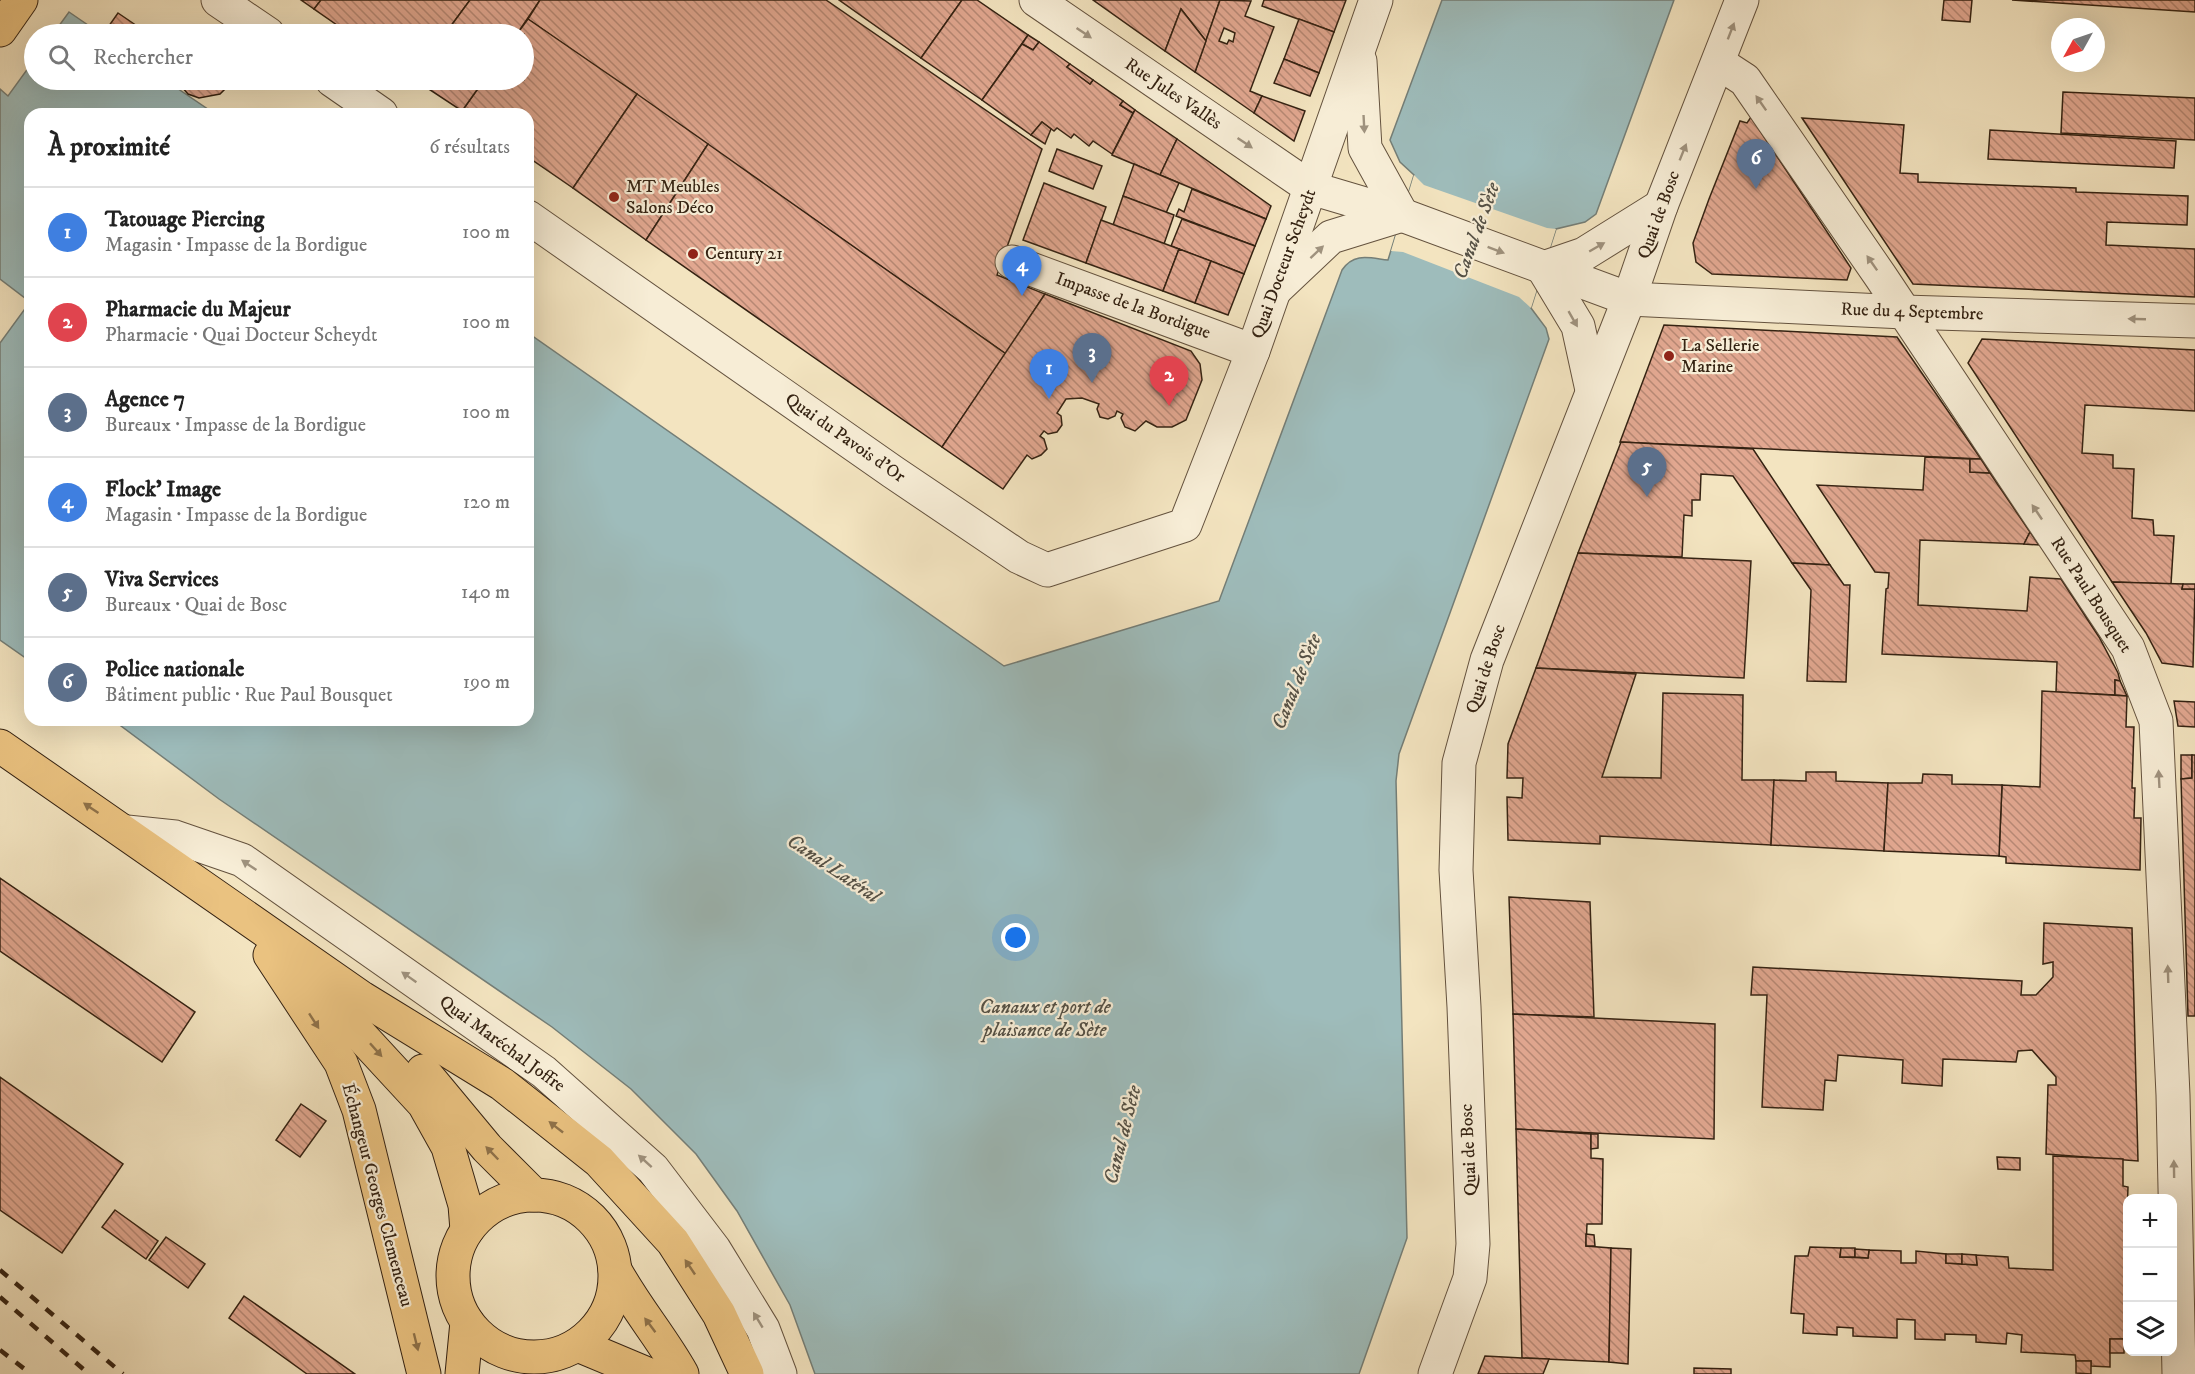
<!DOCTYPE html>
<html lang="fr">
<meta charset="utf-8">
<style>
body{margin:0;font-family:"IM FELL DW Pica",serif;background:#f2f2f2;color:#222}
.controls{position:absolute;right:18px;bottom:18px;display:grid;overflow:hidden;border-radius:12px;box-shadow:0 6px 24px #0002}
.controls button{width:54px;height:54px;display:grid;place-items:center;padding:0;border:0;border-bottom:2px solid #e0e0e0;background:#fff;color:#222;font:30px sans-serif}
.compass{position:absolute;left:2051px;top:18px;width:54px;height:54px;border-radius:50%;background:#fff;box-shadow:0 6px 24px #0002;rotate:230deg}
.you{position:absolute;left:1016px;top:938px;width:21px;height:21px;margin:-15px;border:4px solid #fff;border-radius:50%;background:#1a73e8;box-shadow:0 0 0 9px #1a73e833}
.badge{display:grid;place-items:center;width:39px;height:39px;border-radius:50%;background:#7c3aed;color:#fff;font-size:20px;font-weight:700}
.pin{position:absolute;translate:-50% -50px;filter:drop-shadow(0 2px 3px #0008)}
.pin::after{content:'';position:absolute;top:32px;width:21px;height:18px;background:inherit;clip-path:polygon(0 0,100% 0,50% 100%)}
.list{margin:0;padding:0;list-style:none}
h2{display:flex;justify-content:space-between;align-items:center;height:78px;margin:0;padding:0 24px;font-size:26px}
h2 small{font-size:20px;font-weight:400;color:#767676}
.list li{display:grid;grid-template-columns:39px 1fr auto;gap:18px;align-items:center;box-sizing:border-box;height:90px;padding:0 24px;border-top:2px solid #e0e0e0}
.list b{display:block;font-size:22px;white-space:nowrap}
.list p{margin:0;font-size:20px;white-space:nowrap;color:#767676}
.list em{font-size:20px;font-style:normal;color:#767676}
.icon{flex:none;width:33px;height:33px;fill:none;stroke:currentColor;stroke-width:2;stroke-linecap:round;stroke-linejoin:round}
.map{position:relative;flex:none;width:2195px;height:1374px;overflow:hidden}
.search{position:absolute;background:#fff;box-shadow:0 6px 24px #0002;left:24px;top:24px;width:510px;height:66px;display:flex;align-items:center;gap:15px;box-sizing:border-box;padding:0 21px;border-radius:33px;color:#767676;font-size:22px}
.panel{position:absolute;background:#fff;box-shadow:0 6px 24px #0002;left:24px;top:108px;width:510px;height:618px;border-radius:18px}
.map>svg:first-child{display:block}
.water{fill:#9ebcbb;stroke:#747e77;stroke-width:1.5}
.pier{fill:#f3e4c0}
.building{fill:url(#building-back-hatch);stroke:#342212;stroke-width:1.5;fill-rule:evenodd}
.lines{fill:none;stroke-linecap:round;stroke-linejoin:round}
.minor-casing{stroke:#64523e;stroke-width:35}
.major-casing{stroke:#342212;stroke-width:35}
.minor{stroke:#f7edd6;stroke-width:33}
.major{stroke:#eac280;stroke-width:33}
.rail{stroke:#342212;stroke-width:4.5;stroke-dasharray:10 10;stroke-linecap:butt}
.oneway{fill:#9f927e}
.oneway2{fill:#8f7249}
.poi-dot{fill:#8f2418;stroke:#f7edd6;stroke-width:2}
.labels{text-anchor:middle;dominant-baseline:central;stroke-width:4.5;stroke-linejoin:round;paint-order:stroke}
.street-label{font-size:18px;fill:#342212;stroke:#f7edd6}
.poi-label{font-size:18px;fill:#342212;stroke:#f7edd6;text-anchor:start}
.water-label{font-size:20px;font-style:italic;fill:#545045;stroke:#f7edd6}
</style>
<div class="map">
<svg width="2195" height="1374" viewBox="0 0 2195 1374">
<defs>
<pattern id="building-back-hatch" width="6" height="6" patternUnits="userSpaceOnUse" patternTransform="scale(1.5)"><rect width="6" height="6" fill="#e1a790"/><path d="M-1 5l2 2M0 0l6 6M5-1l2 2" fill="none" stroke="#b78874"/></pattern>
</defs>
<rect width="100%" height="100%" fill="#f3e4c0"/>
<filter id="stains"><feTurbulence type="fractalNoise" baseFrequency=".00333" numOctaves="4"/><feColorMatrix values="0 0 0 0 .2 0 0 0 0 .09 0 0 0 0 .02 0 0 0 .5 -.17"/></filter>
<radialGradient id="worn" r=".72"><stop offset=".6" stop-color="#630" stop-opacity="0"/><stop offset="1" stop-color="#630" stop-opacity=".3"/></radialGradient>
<g class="water">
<path d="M1442 0H1674L1596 214 1585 222 1556 229 1531 308 1546 328 1549 339 1399 754 1396 781 1407 1238 1359 1374H815L790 1305 737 1211 696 1154 631 1089 552 1027 219 799 113 720H528V333L1004 666 1219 601 1342 270C1354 252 1370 258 1388 260L1414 175 1400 162 1390 140Z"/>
<path d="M69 12 101 34H53Z"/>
<path d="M34 60V80H165L215 114H30V661L0 640V343L30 302 0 279V89L8 96Z"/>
</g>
<path class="pier" d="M1414 175 1424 185 1547 228 1556 229 1531 308 1519 297 1403 252 1391 251Z"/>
<g class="building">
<path d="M301 0H321L314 9Z"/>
<path d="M321 0H470L445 34H350L314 9Z"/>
<path d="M470 0H540L517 34H445Z"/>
<path d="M540 0H826L1042 149 997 275 1045 294 1006 354 528 19Z"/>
<path d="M839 0H962L921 58Z"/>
<path d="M962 0H977L1028 35 982 100 921 58Z"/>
<path d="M1093 0H1220L1206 41 1181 9 1165 51Z"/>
<path d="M1220 0 1251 1 1245 16 1274 27 1250 91 1262 96 1254 113 1195 72ZM1224 28 1235 33 1233 42 1229 40 1227 44 1219 41Z"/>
<path d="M1264 0H1346L1334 32 1262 6Z"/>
<path d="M1944 0H1972L1970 22 1942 20Z"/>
<path d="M2012 0H2195V12Z"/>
<path d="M1181 9 1206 41 1195 72 1165 51Z"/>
<path d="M118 13 146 32 144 34H113L106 30Z"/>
<path d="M528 19 637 94 573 188 528 157V114H466L462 111 484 80H524V34H517Z"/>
<path d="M1299 19 1334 32 1319 73 1284 59Z"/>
<path d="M1028 35 1039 42 1033 50 1022 44Z"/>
<path d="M1039 42 1070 64 1067 67 1090 84 1093 80 1123 101 1120 105 1133 113 1112 154 1093 141 1089 146 1074 134 1071 138 1057 128 1054 131 1042 122 1031 135 982 100 1022 44 1033 50Z"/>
<path d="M1284 59 1319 73 1310 96 1274 83Z"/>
<path d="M1070 64 1093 80 1090 84 1067 67Z"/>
<path d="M176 80H234L220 94 199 98 188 94Z"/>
<path d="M415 80H484L462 111Z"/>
<path d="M2063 92 2195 98V140L2061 133Z"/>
<path d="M637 94 708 144 646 240 573 188Z"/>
<path d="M1262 96 1305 111 1294 141 1254 113Z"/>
<path d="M1123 101 1135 110 1133 113 1120 105Z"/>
<path d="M1135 110 1177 139 1160 175 1112 155Z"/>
<path d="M1751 117 1851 268 1847 280 1712 274 1696 262 1693 243 1709 199 1740 121 1747 123Z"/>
<path d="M1802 118 1904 125 1900 173 1918 174V182L2076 188V192L2188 196 2187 225 2107 222 2106 245 2195 249V297L1913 284Z"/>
<path d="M1042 122 1051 129 1045 144 1031 135Z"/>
<path d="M1990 130 2176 141 2174 168 1988 159Z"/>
<path d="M1177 139 1271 206 1266 219 1160 175Z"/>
<path d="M708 144 1006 354 942 447 646 240Z"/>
<path d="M1057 149 1102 166 1093 189 1049 171Z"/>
<path d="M1134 164 1179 183 1166 213 1123 196Z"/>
<path d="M1044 183 1106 207 1086 263 1023 240Z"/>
<path d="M1192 189 1266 219 1255 246 1176 216 1179 209 1184 212Z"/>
<path d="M1123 196 1174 215 1164 244 1113 225Z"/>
<path d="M1182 219 1255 246 1244 274 1171 246Z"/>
<path d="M1101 220 1179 249 1163 291 1086 263Z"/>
<path d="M1179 249 1211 261 1195 303 1163 291Z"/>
<path d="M1211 261 1244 274 1228 315 1195 303Z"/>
<path d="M1045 294 1191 351 1200 364 1202 380 1186 420 1172 427H1157L1146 421 1135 431 1125 427 1121 418 1123 414 1117 411 1115 416 1108 419 1100 417 1097 409 1099 404 1082 398 1066 399 1057 413 1061 416 1062 425 1057 432 1048 434 1044 431 1040 436 1044 439 1047 449 1041 455 1032 459 1027 455 1003 489 942 447Z"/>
<path d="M1664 325 1897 337 1981 459 1620 442Z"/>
<path d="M1982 339 2195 350V411L2085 405 2082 453 2113 455V468L2134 469 2132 518 2153 520 2154 535 2174 536 2171 584 2112 582 1968 363Z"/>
<path d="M1621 442 1753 449 1830 565 1792 563 1733 476 1701 474 1700 500H1692V516L1684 515 1682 557 1578 553Z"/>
<path d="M1925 457 1970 459V472L1990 473 2030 532 2024 544 1920 540 1918 605 2027 611 2030 577 2061 579 2099 637 2118 673 2120 681 2115 680V695L2056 692 2057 662 1882 654 1886 589 1888 588 1889 573 1875 572 1817 485 1923 490Z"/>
<path d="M1970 459H1981L1990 473 1970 472Z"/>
<path d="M2030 532 2039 545 2024 544Z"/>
<path d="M1578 553 1751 561 1744 678 1536 668Z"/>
<path d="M1792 563 1830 565 1844 585H1850L1846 682 1807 681 1811 590Z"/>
<path d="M2112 582 2183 584 2182 589H2195L2193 667 2162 663 2146 633Z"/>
<path d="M2183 584H2195V589H2182Z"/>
<path d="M1536 668 1636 674 1602 777 1661 778 1663 693 1743 695 1742 780H1774L1771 845 1600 836V844L1508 840 1507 797 1522 798 1523 778H1507L1508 744Z"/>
<path d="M2115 680 2120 681 2127 696 2115 695Z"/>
<path d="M2042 691 2127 696 2126 727H2134L2132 788H2135L2134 818H2141L2140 870 2006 863V857L1999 856 2002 785 2040 787Z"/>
<path d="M2174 701 2195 702V727L2178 726Z"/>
<path d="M2181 755H2192V778L2181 779Z"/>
<path d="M2192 755H2195V1016H2188L2181 779 2192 778Z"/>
<path d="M1806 772H1836V781L1888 783 1884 851 1771 845 1774 780 1806 781Z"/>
<path d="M1923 774 1952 775V784L2002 785 1999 856 1884 851 1888 783H1922Z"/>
<path d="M0 878 195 1012 162 1062 0 951Z"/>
<path d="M1509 897 1590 902 1594 1017 1513 1014Z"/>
<path d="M2044 923 2132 928 2138 1161 2046 1154 2048 1085H2056V1077L2032 1050 2018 1051 2016 1062 1943 1059 1942 1086 1902 1083 1903 1060 1838 1055 1836 1081 1825 1080 1823 1110 1762 1107 1767 995H1751L1753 967 2022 981 2021 995H2036L2053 977V962L2043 964Z"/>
<path d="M1513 1014 1715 1024 1714 1139 1516 1129Z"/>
<path d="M0 1077 123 1164 62 1253 0 1210Z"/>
<path d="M301 1104 326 1121 300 1157 276 1140Z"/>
<path d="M1516 1129 1591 1134V1158L1603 1159 1602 1224H1587L1586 1246 1611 1248 1609 1362 1522 1358Z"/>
<path d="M1591 1134H1598V1148L1591 1149Z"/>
<path d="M2053 1156 2123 1159V1186L2128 1187 2125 1270 2128 1339H2110V1367L2091 1366V1361H2076L2075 1355 2021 1352 2022 1335 2007 1333 2006 1344 1976 1342V1335L1945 1334V1340L1915 1339V1320L1897 1319V1338L1853 1336V1328L1837 1327V1335L1803 1333 1804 1314 1791 1313 1795 1256H1808L1810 1247 1841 1248 1840 1257 1868 1258 1869 1250 1901 1251V1263H1916V1251L1946 1254V1263L1977 1265 1976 1255 2008 1257 2009 1268 2053 1270Z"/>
<path d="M1997 1157 2020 1158V1170L1998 1169Z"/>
<path d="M115 1210 158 1241 146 1259 102 1227Z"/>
<path d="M1586 1234 1594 1235 1595 1246H1586Z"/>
<path d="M166 1237 205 1264 188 1288 149 1260Z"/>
<path d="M1611 1248 1631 1249 1628 1364 1609 1362Z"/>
<path d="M1841 1248H1855V1257H1840Z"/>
<path d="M1855 1249 1869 1250 1868 1258 1855 1257Z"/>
<path d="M1946 1254H1962V1264L1946 1263Z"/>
<path d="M1962 1254 1976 1255 1977 1265 1962 1264Z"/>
<path d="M244 1296 355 1374H307L229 1318Z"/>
<rect x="2110" y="1339" width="14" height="14"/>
<path d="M1485 1356 1522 1358 1549 1359 1543 1374H1478Z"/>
<path d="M2076 1361H2091V1374L2076 1373Z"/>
<path d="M1694 1368 1731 1369V1374H1694Z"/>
</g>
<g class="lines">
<defs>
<g id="minor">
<path d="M218 0 268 34"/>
<path d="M1036 0 1311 188 1402 215 1629 299 1904 312 2195 321"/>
<path d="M1360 61 1365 148 1402 215"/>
<path d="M1719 63 1745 80 1881 277 2128 648 2156 721 2173 1095 2179 1374"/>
<path d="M332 80 381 114"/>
<path d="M528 217 893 472 1019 557 1047 570 1185 525 1253 351 1376 0"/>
<path d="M1012 262 1253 351"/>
<path d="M1543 268 1584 254 1661 206"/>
<path d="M1543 268 1578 326 1592 390"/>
<path d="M1277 288 1331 237 1402 215"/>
<path d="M127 832 175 837 242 860 544 1072 653 1169 714 1249 763 1329 780 1374"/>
<path d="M1435 1374 1470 1278 1473 1244 1464 1007 1456 870 1459 763 1487 660 1629 299 1661 206 1742 0"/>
</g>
<g id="major">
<path d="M0 30 21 0"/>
<path d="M0 746 362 998 502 1084 599 1161 673 1242 719 1314 747 1374"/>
<path d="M270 955 341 1063 359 1110 424 1374"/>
<path d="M299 978 328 1000 424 1104 448 1147 465 1205 467 1230"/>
<path d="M423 1071 487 1148 534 1195"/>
<circle cx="534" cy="1276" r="81"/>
<path d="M615 1270C635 1307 662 1338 682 1374"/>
<path d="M578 1345 647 1374"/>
<path d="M462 1374 467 1322"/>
</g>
</defs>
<use href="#minor" class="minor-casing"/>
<use href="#major" class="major-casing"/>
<use href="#minor" class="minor"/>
<use href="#major" class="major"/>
<g class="rail">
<path d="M0 1270 123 1374"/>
<path d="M0 1297 89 1374"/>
<path d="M0 1350 31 1374"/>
</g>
</g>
<defs><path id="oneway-solid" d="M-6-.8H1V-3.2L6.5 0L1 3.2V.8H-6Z" transform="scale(1.5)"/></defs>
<g class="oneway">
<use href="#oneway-solid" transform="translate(1731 31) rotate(-69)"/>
<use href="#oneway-solid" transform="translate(1084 33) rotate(34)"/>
<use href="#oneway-solid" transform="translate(1761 103) rotate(-125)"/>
<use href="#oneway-solid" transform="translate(1364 124) rotate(87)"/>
<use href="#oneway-solid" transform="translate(1245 143) rotate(34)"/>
<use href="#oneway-solid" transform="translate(1683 152) rotate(-68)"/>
<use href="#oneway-solid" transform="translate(1597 247) rotate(-30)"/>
<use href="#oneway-solid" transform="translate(1496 250) rotate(21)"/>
<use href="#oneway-solid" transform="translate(1317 252) rotate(-43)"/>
<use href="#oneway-solid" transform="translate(1872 263) rotate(-125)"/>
<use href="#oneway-solid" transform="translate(1573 319) rotate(60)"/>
<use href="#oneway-solid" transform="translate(2137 319) rotate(-178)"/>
<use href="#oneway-solid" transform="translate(2037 512) rotate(-124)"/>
<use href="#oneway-solid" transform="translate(2159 779) rotate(-93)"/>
<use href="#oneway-solid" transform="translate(249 865) rotate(-146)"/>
<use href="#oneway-solid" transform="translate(2168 974) rotate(-92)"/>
<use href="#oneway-solid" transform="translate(409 977) rotate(-145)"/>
<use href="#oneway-solid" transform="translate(645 1161) rotate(-138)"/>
<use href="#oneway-solid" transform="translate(2174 1169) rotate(-91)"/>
<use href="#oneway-solid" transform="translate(758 1320) rotate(-121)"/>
</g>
<g class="oneway2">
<use href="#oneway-solid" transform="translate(91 808) rotate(-146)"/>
<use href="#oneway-solid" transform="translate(314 1021) rotate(57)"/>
<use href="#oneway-solid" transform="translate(376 1050) rotate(48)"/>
<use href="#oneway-solid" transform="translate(556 1127) rotate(-142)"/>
<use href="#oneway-solid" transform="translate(492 1153) rotate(-134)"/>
<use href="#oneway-solid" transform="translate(690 1267) rotate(-124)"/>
<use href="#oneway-solid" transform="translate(650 1325) rotate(-127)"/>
<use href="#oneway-solid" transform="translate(416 1342) rotate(76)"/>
</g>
<g class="poi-dot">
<circle cx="614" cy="197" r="6"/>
<circle cx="693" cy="254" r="6"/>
<circle cx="1669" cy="356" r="6"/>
</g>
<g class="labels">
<g class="street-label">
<text transform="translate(1173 94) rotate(34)">Rue Jules Vallès</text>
<text transform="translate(1659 215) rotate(-70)">Quai de Bosc</text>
<text transform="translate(1284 264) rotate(-70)">Quai Docteur Scheydt</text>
<text transform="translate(1133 306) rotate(20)">Impasse de la Bordigue</text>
<text transform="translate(1912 312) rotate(2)">Rue du 4 Septembre</text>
<text transform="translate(845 438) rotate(35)">Quai du Pavois d'Or</text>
<text transform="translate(2091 595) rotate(57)">Rue Paul Bousquet</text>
<text transform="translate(1486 669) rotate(-72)">Quai de Bosc</text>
<text transform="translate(502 1044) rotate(36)">Quai Maréchal Joffre</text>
<text transform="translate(1469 1150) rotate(-93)">Quai de Bosc</text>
<text transform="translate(377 1195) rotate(75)">Échangeur Georges Clemenceau</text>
</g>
<g class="poi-label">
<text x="626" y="187">MT Meubles<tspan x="626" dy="21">Salons Déco</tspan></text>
<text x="705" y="254">Century 21</text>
<text x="1681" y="346">La Sellerie<tspan x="1681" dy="21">Marine</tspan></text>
</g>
<g class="water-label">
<text transform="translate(1477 231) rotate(-70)">Canal de Sète</text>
<text transform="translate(1297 682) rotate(-68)">Canal de Sète</text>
<text transform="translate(833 869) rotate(34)">Canal Latéral</text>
<text x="1045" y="1007">Canaux et port de<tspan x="1045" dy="23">plaisance de Sète</tspan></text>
<text transform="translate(1123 1135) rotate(-76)">Canal de Sète</text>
</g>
</g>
<rect width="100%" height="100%" filter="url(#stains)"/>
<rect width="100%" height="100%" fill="url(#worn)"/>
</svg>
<div class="controls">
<button>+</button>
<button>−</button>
<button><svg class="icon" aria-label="layers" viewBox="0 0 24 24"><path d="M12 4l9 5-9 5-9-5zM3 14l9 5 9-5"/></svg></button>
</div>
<svg class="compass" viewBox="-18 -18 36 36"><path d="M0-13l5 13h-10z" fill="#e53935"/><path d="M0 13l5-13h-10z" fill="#767676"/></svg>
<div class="you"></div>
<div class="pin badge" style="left:1049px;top:399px;background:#3f7fe0">1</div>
<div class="pin badge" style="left:1169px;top:406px;background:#e0444e">2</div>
<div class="pin badge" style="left:1092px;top:383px;background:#5c6f8a">3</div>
<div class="pin badge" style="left:1022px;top:296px;background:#3f7fe0">4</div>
<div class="pin badge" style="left:1647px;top:497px;background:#5c6f8a">5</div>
<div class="pin badge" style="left:1756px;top:189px;background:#5c6f8a">6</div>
<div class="search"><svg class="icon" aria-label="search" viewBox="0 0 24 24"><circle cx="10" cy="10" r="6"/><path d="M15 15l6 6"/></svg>Rechercher</div>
<section class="panel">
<h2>À proximité<small>6 résultats</small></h2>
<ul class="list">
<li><span class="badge" style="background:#3f7fe0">1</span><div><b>Tatouage Piercing</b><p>Magasin · Impasse de la Bordigue</p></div><em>100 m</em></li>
<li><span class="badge" style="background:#e0444e">2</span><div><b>Pharmacie du Majeur</b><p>Pharmacie · Quai Docteur Scheydt</p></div><em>100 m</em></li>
<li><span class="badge" style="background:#5c6f8a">3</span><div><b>Agence 7</b><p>Bureaux · Impasse de la Bordigue</p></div><em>100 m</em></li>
<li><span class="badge" style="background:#3f7fe0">4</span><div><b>Flock' Image</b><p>Magasin · Impasse de la Bordigue</p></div><em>120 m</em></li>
<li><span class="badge" style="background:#5c6f8a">5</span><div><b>Viva Services</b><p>Bureaux · Quai de Bosc</p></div><em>140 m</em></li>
<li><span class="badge" style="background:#5c6f8a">6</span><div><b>Police nationale</b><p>Bâtiment public · Rue Paul Bousquet</p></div><em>190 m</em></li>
</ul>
</section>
</div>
